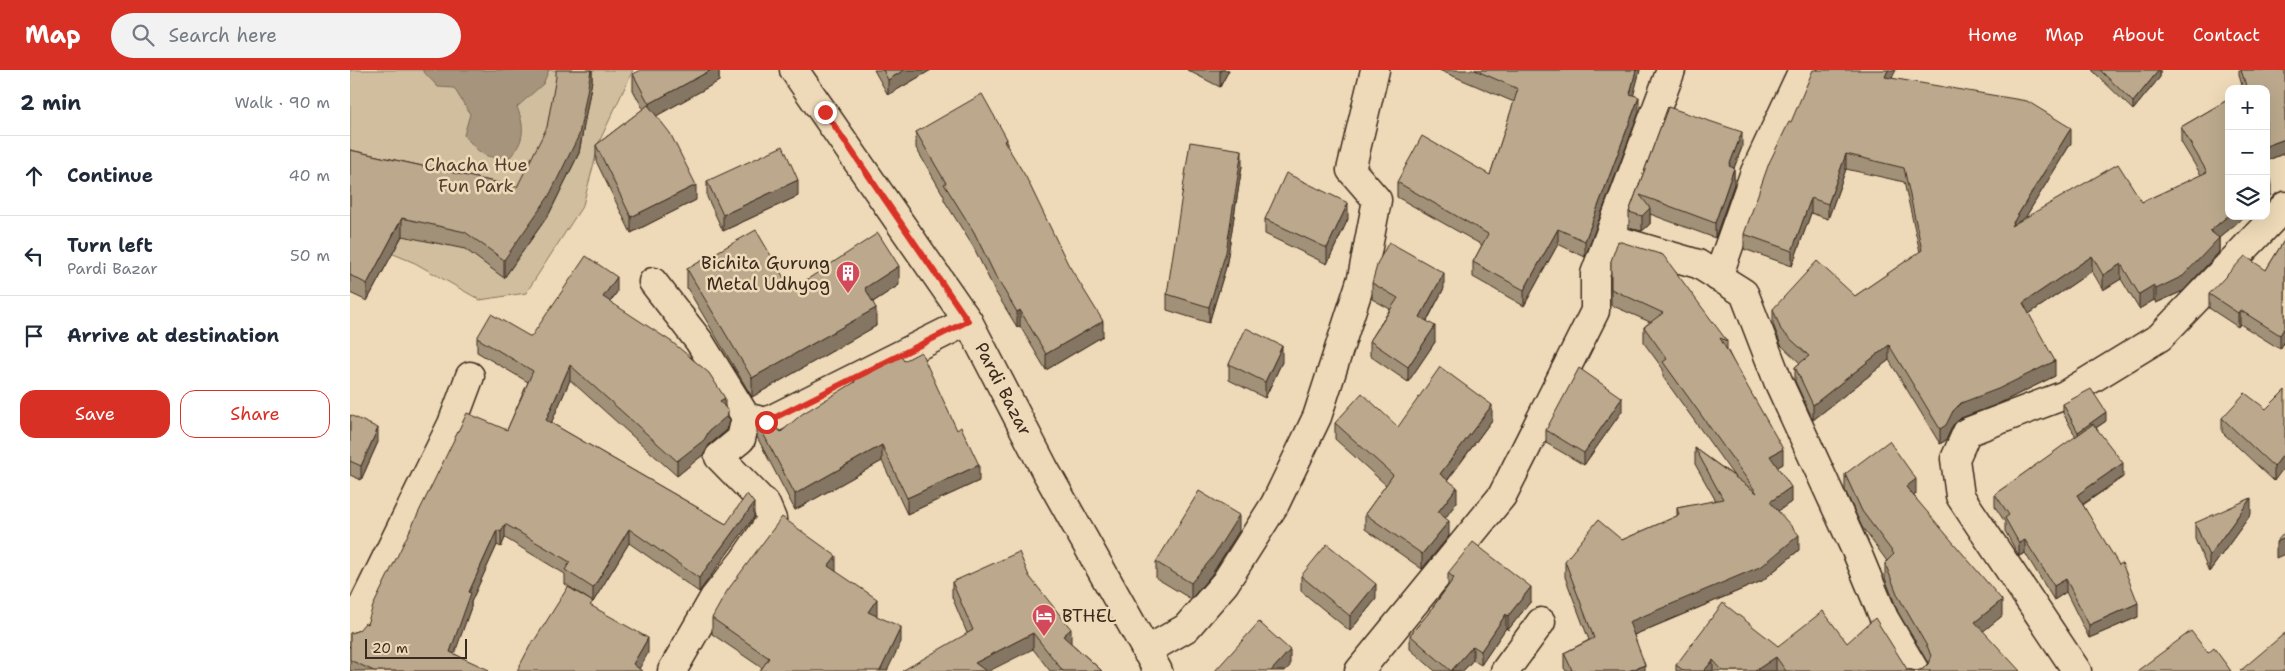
<!DOCTYPE html>
<meta charset="utf-8">
<style>
body{margin:0;font-family:"Shantell Sans",sans-serif;background:#f2f2f3;color:#1f2937}
.controls{position:absolute;right:15px;top:15px;display:grid;overflow:hidden;border-radius:10px;box-shadow:0 5px 20px #0002}
.controls button{width:45px;height:45px;display:grid;place-items:center;padding:0;border:0;border-bottom:1px solid #e0e1e3;background:#fff;color:#1f2937;font:25px sans-serif}
.scale{position:absolute;left:15px;bottom:12px;width:102px;box-sizing:border-box;padding-left:5px;border:2px solid #3b2a1e;border-top:0;font-size:14px;line-height:18px;white-space:nowrap;color:#3b2a1e;-webkit-text-stroke:4px #eedab8;paint-order:stroke}
.stop{position:absolute;width:15px;height:15px;margin:-11px;border:4px solid #d93025;border-radius:50%;background:#fff}
.stop.end{background:#d93025;border-color:#fff;box-shadow:0 1px 5px #0008}
.list{margin:0;padding:0;list-style:none}
h2{display:flex;justify-content:space-between;align-items:center;height:65px;margin:0;padding:0 20px;font-size:21px}
h2 small{font-size:16px;font-weight:400;color:#747a83}
.list li{display:grid;grid-template-columns:32px 1fr auto;gap:15px;align-items:center;box-sizing:border-box;height:80px;padding:0 20px;border-top:1px solid #e0e1e3}
.list b{display:block;font-size:19px;white-space:nowrap}
.list p{margin:0;font-size:16px;white-space:nowrap;color:#747a83}
.list em{font-size:16px;font-style:normal;color:#747a83}
.actions{display:flex;gap:10px;padding:15px 20px}
.actions a{flex:1;padding:11px 0;border:1px solid #d93025;border-radius:15px;text-align:center;font-size:18px;color:#d93025}
.actions .main{background:#d93025;color:#fff}
.icon{flex:none;width:28px;height:28px;fill:none;stroke:currentColor;stroke-width:2;stroke-linecap:round;stroke-linejoin:round}
.map{position:relative;flex:none;width:1935px;height:601px;overflow:hidden}
header{display:flex;align-items:center;gap:30px;box-sizing:border-box;height:70px;padding:0 25px;background:#d93025;color:#fff}
header strong{font-size:24px}
nav{display:flex;gap:28px;margin-inline-start:auto;font-size:18px}
.search{width:350px;height:45px;background:#f2f2f3;display:flex;align-items:center;gap:12px;box-sizing:border-box;padding:0 18px;border-radius:28px;color:#747a83;font-size:19px}
main{display:flex}
aside{flex:1;background:#fff}
.map>svg:first-child{display:block}
.green{fill:#d0be9f;stroke:#86745e}
.water{fill:#a7947c;stroke:#7c6a56}
.lines{fill:none;stroke-linecap:round;stroke-linejoin:round}
.minor-casing{stroke:#3b2a1e;stroke-width:31}
.major-casing{stroke:#3b2a1e;stroke-width:31}
.minor{stroke:#eedab8;stroke-width:28}
.major{stroke:#eedab8;stroke-width:28}
.wall{fill:#a29179;stroke:#3b2a1e}
.shaded-wall{fill:#847663;stroke:#3b2a1e}
.building{fill:#bca98d;stroke:#3b2a1e}
.route{stroke:#d93025;stroke-width:6}
.labels{text-anchor:middle;dominant-baseline:central;stroke-width:5;stroke-linejoin:round;paint-order:stroke}
.park-label{font-size:18px;fill:#514031;stroke:#eedab8}
.poi-label{font-size:18px;fill:#3b2a1e;stroke:#eedab8;text-anchor:end}
.street-label{font-size:18px;fill:#3b2a1e;stroke:#eedab8}
</style>
<header>
<strong>Map</strong>
<div class="search"><svg class="icon" aria-label="search" viewBox="0 0 24 24"><circle cx="10" cy="10" r="6"/><path d="M15 15l6 6"/></svg>Search here</div>
<nav><a>Home</a><a>Map</a><a>About</a><a>Contact</a></nav>
</header>
<main>
<aside>
<h2>2 min<small>Walk · 90 m</small></h2>
<ul class="list">
<li><svg class="icon" aria-label="ahead" viewBox="0 0 24 24"><path d="M12 20V5M6 11l6-6 6 6"/></svg><div><b>Continue</b></div><em>40 m</em></li>
<li><svg class="icon" aria-label="left" viewBox="0 0 24 24"><path d="M17 20v-9H6M10 6l-5 5 5 5"/></svg><div><b>Turn left</b><p>Pardi Bazar</p></div><em>50 m</em></li>
<li><svg class="icon" aria-label="arrive" viewBox="0 0 24 24"><path d="M6 21V4h12l-3 4 3 4H6"/></svg><div><b>Arrive at destination</b></div></li>
</ul>
<div class="actions"><a class="main">Save</a><a>Share</a></div>
</aside>
<div class="map">
<svg width="1935" height="601" viewBox="0 0 1935 601">
<rect width="100%" height="100%" fill="#eedab8"/>
<filter id="ink" filterUnits="userSpaceOnUse"><feTurbulence type="fractalNoise" baseFrequency=".02" numOctaves="2"/><feDisplacementMap in="SourceGraphic" scale="10" xChannelSelector="R" yChannelSelector="G"/><feConvolveMatrix kernelMatrix="1 2 1 2 8 2 1 2 1" color-interpolation-filters="sRGB"/></filter>
<g filter="url(#ink)">
<path class="green" d="M0 0H283L250 70 233 135 176 223 130 230 65 193 0 166Z"/>
<path class="water" d="M72 0H199L193 14 167 37C175 57 175 71 160 87 135 90 130 84 114 65L120 44 104 18 88 17Z"/>
<g class="lines">
<defs>
<g id="minor">
<path d="M1259 168 1348 194 1394 223 1428 311 1508 485 1534 548 1565 601"/>
<path d="M1368 207 1405 102 1453 0"/>
<path d="M303 212 349 271 396 347 416 352 618 251"/>
<path d="M0 562 102 354 120 306"/>
<path d="M796 581 836 558 875 513 925 434 967 347 1012 208 1027 130 1001 100 1025 0"/>
<path d="M322 601 364 528 394 490 422 449 416 435 369 387 391 369 396 347"/>
<path d="M1009 601 1152 426 1245 241V204L1321 0"/>
<path d="M1155 601 1191 552"/>
<path d="M1727 601 1610 426 1605 389 1617 362 1715 325 1810 267 1935 136"/>
</g>
<g id="major">
<path id="s1" d="M444 0 618 251 694 398 808 601"/>
</g>
</defs>
<use href="#minor" class="minor-casing"/>
<use href="#major" class="major-casing"/>
<use href="#minor" class="minor"/>
<use href="#major" class="major"/>
</g>
<g class="wall">
<path d="M242 0V10L229 83 199 144 154 208 115 179 52 166 17 231 0 223V80L167 117Z"/>
<path d="M369 0V11L306 46 346 130 281 163 246 91V75L293 39 283 20V4Z"/>
<path d="M524 0H581L538 25Z"/>
<path d="M837 0H879L870 17Z"/>
<path d="M1089 0H1290L1283 25 1289 42 1235 187 1208 174 1174 236 1123 207V192L1132 175 1047 127V112L1140 105 1164 32Z"/>
<path d="M1742 0H1810V7L1783 40Z"/>
<path d="M1889 0H1935V83L1916 91V19H1893L1889 5Z"/>
<path d="M1542 8 1721 73 1675 148 1792 132 1851 105 1831 72V57L1879 29V146H1895L1869 168V182L1833 221 1806 233 1804 230 1789 239 1771 209 1753 220 1742 201 1679 244 1705 306 1648 334 1611 348 1603 355 1596 370 1590 374 1539 290 1463 350 1445 311V297L1450 293 1431 275 1423 254V239L1505 226 1570 182 1554 112 1496 99 1478 149 1461 143 1442 196 1394 179V164Z"/>
<path d="M1318 37 1392 77 1384 98V114L1365 168 1300 144V154L1292 161 1279 158V142Z"/>
<path d="M566 62 657 76 753 266 696 300 670 256 667 257 645 221 624 178 594 130V126L566 78Z"/>
<path d="M892 96 876 197 859 253 817 240V224Z"/>
<path d="M357 111 448 126 373 161 357 127Z"/>
<path d="M915 149H998L977 194 915 164Z"/>
<path d="M1935 169V271L1930 279 1890 254 1888 257 1859 238V224L1916 200Z"/>
<path d="M1261 191 1377 271V279L1433 394 1427 397 1441 432 1428 441 1449 480 1412 511 1284 565 1295 601H1216L1214 598V583L1239 570 1215 507V491L1272 470 1327 446V438L1366 431 1345 394V378L1384 406 1313 307V299L1294 273V257L1300 252 1261 235Z"/>
<path d="M337 199 441 220 549 215 523 232 526 256 402 327 337 218Z"/>
<path d="M1022 213 1094 218 1077 251 1085 272 1058 312 1020 286V271L1040 239 1022 229Z"/>
<path d="M267 222 260 232 375 336 378 355 377 360 359 375 354 384 327 406 220 310 201 353 376 454 404 447 349 522 279 473 243 532 215 514V504L155 468 151 477 147 475 121 532V537L104 584 139 601H0V563H2L9 560 17 554 157 360 178 312 127 282V268L181 267Z"/>
<path d="M932 292 915 328 879 310V294Z"/>
<path d="M504 310 629 411 557 444 532 391 445 440 407 367V352L431 362 504 313Z"/>
<path d="M1935 320 1924 411 1872 362V348L1916 339Z"/>
<path d="M1713 334 1756 351 1746 358 1773 407 1733 435 1788 547 1739 568 1716 522 1704 530 1675 483 1669 486 1655 461V452L1645 437V424L1726 367 1713 343Z"/>
<path d="M1272 341 1234 395 1196 373V360Z"/>
<path d="M0 345 28 372 11 410 0 405Z"/>
<path d="M1142 350 1098 410 1107 432 1095 448 1099 466 1072 499 1015 459V444L1036 415 985 369V353L1048 357Z"/>
<path d="M1495 404 1566 424 1564 426 1652 546 1633 561 1573 599 1578 593 1548 542 1535 508V493L1537 491 1512 457 1495 420Z"/>
<path d="M1901 444 1859 502 1845 469V453Z"/>
<path d="M889 461 862 504 841 529 806 508V492Z"/>
<path d="M486 501 527 545 526 546 551 572 412 598 362 564V548Z"/>
<path d="M1098 503 1181 531 1158 560 1156 558 1131 595 1123 590 1113 601H1085L1060 579V565L1077 545 1098 516Z"/>
<path d="M679 506 721 573 752 601H700L683 579 617 563 602 527V512Z"/>
<path d="M951 506 1026 529 1000 561 951 521Z"/>
<path d="M1497 573 1557 599 1566 601H1326V595L1428 576Z"/>
</g>
<g class="shaded-wall">
<path d="M241 0H242V10L229 83 199 144 154 208V190Z"/>
<path d="M361 0H369V11L299 50V34Z"/>
<path d="M554 0H581L538 25V10Z"/>
<path d="M871 0H879L870 17V1Z"/>
<path d="M1286 0H1290L1280 39V24Z"/>
<path d="M1538 0H1546L1535 22V7Z"/>
<path d="M1809 0H1810V7L1783 40V32Z"/>
<path d="M1289 27V42L1235 187V171Z"/>
<path d="M1721 58V73L1661 171V156Z"/>
<path d="M1392 62V77L1379 111V96Z"/>
<path d="M657 69V85L654 71Z"/>
<path d="M1935 69V83L1916 91V76Z"/>
<path d="M892 80V96L876 197 859 253V237Z"/>
<path d="M1496 84V99L1478 149V134Z"/>
<path d="M1384 98V114L1365 168V153Z"/>
<path d="M448 110V126L373 161V145Z"/>
<path d="M1921 110V125L1916 129V114Z"/>
<path d="M346 115V130L281 163V147Z"/>
<path d="M1461 128V143L1442 196V181Z"/>
<path d="M998 133V149L977 194V178Z"/>
<path d="M1300 138V154L1292 161V146Z"/>
<path d="M1879 145V146H1895L1869 168V182L1833 221 1806 233V219L1860 161Z"/>
<path d="M52 148V166L17 231V214Z"/>
<path d="M1208 159V174L1174 236V220Z"/>
<path d="M1742 186V201L1673 248V233Z"/>
<path d="M1771 194V209L1753 220V205Z"/>
<path d="M549 196V215L515 237V218Z"/>
<path d="M1094 203V218L1070 263V247Z"/>
<path d="M267 207V222L253 242V227Z"/>
<path d="M1804 215V230L1789 239V224Z"/>
<path d="M526 238V256L402 327V308Z"/>
<path d="M670 240V256L667 257V242Z"/>
<path d="M1890 240V254L1888 257V243Z"/>
<path d="M753 251V266L696 300V284Z"/>
<path d="M1085 256V272L1058 312V297Z"/>
<path d="M1935 257V271L1930 279V265Z"/>
<path d="M1539 275V290L1463 350V335Z"/>
<path d="M932 276V292L915 328V312Z"/>
<path d="M1705 291V306L1648 334 1611 348 1603 355 1596 370 1590 374V359L1603 341 1611 333Z"/>
<path d="M220 295V310L196 365V350Z"/>
<path d="M375 328V342L370 331Z"/>
<path d="M1272 328V341L1234 395V383Z"/>
<path d="M1142 335V350L1090 420V404Z"/>
<path d="M378 341V355L377 360 359 375 354 384 327 406V391Z"/>
<path d="M1756 342V351L1728 370V362Z"/>
<path d="M28 358V372L11 410V396Z"/>
<path d="M532 375V391L445 440V424Z"/>
<path d="M1433 379V394L1420 402V386Z"/>
<path d="M1935 382V396L1924 411V397Z"/>
<path d="M1773 393V407L1727 438V425Z"/>
<path d="M629 395V411L557 444V428Z"/>
<path d="M1566 409V424L1556 432V417Z"/>
<path d="M1107 417V432L1088 458V442Z"/>
<path d="M1441 417V432L1420 447V432Z"/>
<path d="M1901 428V444L1859 502V486Z"/>
<path d="M404 433V447L349 522V508Z"/>
<path d="M889 445V461L862 504 841 529V513Z"/>
<path d="M1099 451V466L1072 499V484Z"/>
<path d="M155 454V468L151 477V462Z"/>
<path d="M279 459V473L243 532V518Z"/>
<path d="M147 460V475L121 532V537L100 597V582L119 522Z"/>
<path d="M1449 465V480L1412 511 1279 567V552Z"/>
<path d="M1935 468V484L1926 488V472Z"/>
<path d="M1675 470V483L1669 486V473Z"/>
<path d="M486 486V502L478 496Z"/>
<path d="M1716 509V522L1704 530V516Z"/>
<path d="M1026 514V529L1000 561V546Z"/>
<path d="M1181 517V531L1158 560V546Z"/>
<path d="M527 529V545L518 558V542Z"/>
<path d="M1652 530V546L1625 568V552Z"/>
<path d="M1788 533V547L1739 568V555Z"/>
<path d="M1156 544V558L1131 595V581Z"/>
<path d="M551 557V572L537 601H530Z"/>
<path d="M721 559V574L713 566Z"/>
<path d="M683 563V579L639 601H625V593Z"/>
<path d="M298 568V583L288 601 283 594Z"/>
<path d="M1123 576V590L1113 601H1101Z"/>
<path d="M940 580V596L935 601H921Z"/>
<path d="M1426 587V601H1405Z"/>
<path d="M1363 590V601H1354Z"/>
<path d="M1295 595V601H1278Z"/>
</g>
<g class="building">
<path d="M206 0H241L229 65 199 126 154 190 115 162 52 148 17 214 0 205V80L167 117 197 57 206 7Z"/>
<path d="M291 0H361L299 34 283 4Z"/>
<path d="M533 0H554L538 10Z"/>
<path d="M1125 0H1286L1280 24 1289 27 1235 171 1208 159 1174 220 1123 192 1138 164 1047 112 1072 66 1140 105 1168 19Z"/>
<path d="M1463 0H1538L1535 7 1677 31 1721 58 1661 156 1768 94 1792 132 1857 102 1831 57 1879 29V145L1860 161 1869 168 1833 206 1806 219 1804 215 1789 224 1771 194 1753 205 1742 186 1673 233 1705 291 1648 319 1611 333 1603 341 1596 355 1590 359 1539 275 1463 335 1445 297 1459 286 1431 260 1423 239 1467 191 1505 226 1572 180 1554 98 1496 84 1478 134 1461 128 1442 181 1394 164 1419 93 1439 52H1441Z"/>
<path d="M1750 0H1809L1783 32Z"/>
<path d="M1891 0H1935V69L1916 76V19H1897Z"/>
<path d="M632 24 657 69 654 71 676 107 718 194 753 251 696 284 670 240 667 242 645 205 624 162 594 114 596 113 566 62Z"/>
<path d="M298 35 320 63 346 115 281 147 246 75Z"/>
<path d="M1318 37 1392 62 1379 96 1384 98 1365 153 1290 125 1300 138 1292 146 1279 142Z"/>
<path d="M840 72 892 80 876 182 859 237 817 224Z"/>
<path d="M433 76 448 110 373 145 357 111Z"/>
<path d="M1916 102 1921 110 1916 114Z"/>
<path d="M936 103 998 133 977 178 915 149Z"/>
<path d="M406 160 441 220 528 163 549 196 515 218 526 238 402 308 337 199Z"/>
<path d="M1935 169V257L1930 265 1890 240 1888 243 1859 224 1895 186 1916 200Z"/>
<path d="M1268 171 1313 185 1377 271 1370 268 1433 379 1420 386 1441 417 1420 432 1449 465 1412 496 1279 552 1295 595 1278 601H1220L1222 600 1214 583 1244 568 1215 491 1248 450 1272 470 1329 445 1327 438 1373 429 1345 378 1407 423 1313 292 1317 289 1294 257 1313 243 1261 219V191Z"/>
<path d="M1039 172 1094 203 1070 247 1085 256 1058 297 1020 271 1048 228 1022 213 1028 192Z"/>
<path d="M236 186 267 207 253 227 322 272 359 303 375 328 370 331 378 341 377 346 359 361 354 370 327 391 220 295 196 350 376 454 397 424 404 433 349 508 279 459 243 518 215 500 220 492 155 454 151 462 147 460 119 522 121 523 100 582 139 600 138 601H24L0 590V563H2L9 560 15 553 17 554 23 536 117 343 157 360 183 301 127 268 141 244 181 267Z"/>
<path d="M896 258 932 276 915 312 879 294Z"/>
<path d="M571 282 607 360 611 357 629 395 557 428 532 375 445 424 407 352 418 351 431 362 452 344 505 312 504 310 551 286 554 291Z"/>
<path d="M1090 297 1142 335 1090 404 1107 417 1088 442 1099 451 1072 484 1015 444 1043 405 985 353 1012 323 1048 357Z"/>
<path d="M1229 298 1272 328 1234 383 1196 360Z"/>
<path d="M1741 319 1756 342 1728 362 1713 334Z"/>
<path d="M1935 320V382L1924 397 1872 348 1895 323 1916 339Z"/>
<path d="M0 345 28 358 11 396 0 391Z"/>
<path d="M1743 354 1773 393 1727 425 1769 495 1772 493 1788 533 1739 555 1716 509 1704 516 1675 470 1669 473 1655 448 1659 445 1645 424Z"/>
<path d="M1539 371 1566 409 1556 417 1652 530 1625 552 1670 601H1566L1573 599 1578 594 1581 586 1578 578 1548 526 1535 493 1544 484 1512 441 1495 404Z"/>
<path d="M849 421 889 445 862 488 841 513 806 492Z"/>
<path d="M1901 428 1859 486 1845 453Z"/>
<path d="M432 447 486 486 478 496 527 529 518 542 551 557 530 601H410L419 588 362 548 377 521Z"/>
<path d="M1935 462V468L1926 472Z"/>
<path d="M1123 472 1181 517 1158 546 1156 544 1131 581 1123 576 1101 601 1060 565 1077 545 1104 508 1098 503Z"/>
<path d="M977 474 1026 514 1000 546 951 506Z"/>
<path d="M669 482 679 506 721 559 713 566 752 601H713L683 563 625 593 636 601H552L623 560 602 512Z"/>
<path d="M218 517 243 532 240 535 298 568 283 594 292 601H167L183 570 184 571Z"/>
<path d="M1373 533 1428 576 1473 541 1497 573 1525 548 1557 599 1566 601H1436L1426 587 1405 601H1373L1363 590 1354 601H1334L1326 595Z"/>
<path d="M909 552 940 580 921 601H865Z"/>
<path d="M1841 561 1858 583 1864 578 1881 601H1787Z"/>
<path d="M1935 563V601H1890Z"/>
</g>
</g>
<g class="lines" filter="url(#ink)">
<path class="route" d="M416 352 618 251 475 42"/>
</g>
<defs>
<symbol id="building-pin" viewBox="-11 -11 22 30"><path d="M0 17L-7.5 6A9.5 9.5 0 1 1 7.5 6Z" fill="#d1495b" stroke="#eedab8"/><path d="M-4-6H4V6H1V3H-1V6H-4ZM-2.5-4.3h1.7v1.8h-1.7ZM.8-4.3h1.7v1.8H.8ZM-2.5-1h1.7V.8h-1.7ZM.8-1h1.7V.8H.8Z" fill="#fff"/></symbol>
<symbol id="hotel-pin" viewBox="-11 -11 22 30"><path d="M0 17L-7.5 6A9.5 9.5 0 1 1 7.5 6Z" fill="#d1495b" stroke="#eedab8"/><path d="M-6-4.5h1.5V1H6V5H4.5V3h-9V5H-6ZM-4 0a1.8 1.8 0 1 1 3.6 0ZM.5 0V-2.5h3Q6-2.5 6 0Z" fill="#fff"/></symbol>
</defs>
<g fill-rule="evenodd">
<use href="#building-pin" x="484" y="189" width="28" height="38"/>
<use href="#hotel-pin" x="680" y="532" width="28" height="38"/>
</g>
<g class="labels">
<g class="park-label">
<text x="126" y="95">Chacha Hue<tspan x="126" dy="21">Fun Park</tspan></text>
</g>
<g class="poi-label">
<text x="480" y="193">Bichita Gurung<tspan x="480" dy="21">Metal Udhyog</tspan></text>
<text x="712" y="546" text-anchor="start">BTHEL</text>
</g>
<g class="street-label">
<text stroke="none"><textPath href="#s1" startOffset="382">Pardi Bazar</textPath></text>
</g>
</g>
</svg>
<div class="controls">
<button>+</button>
<button>−</button>
<button><svg class="icon" aria-label="layers" viewBox="0 0 24 24"><path d="M12 4l9 5-9 5-9-5zM3 14l9 5 9-5"/></svg></button>
</div>
<div class="scale">20 m</div>
<div class="stop" style="left:416px;top:352px"></div>
<div class="stop end" style="left:475px;top:42px"></div>
</div>
</main>
